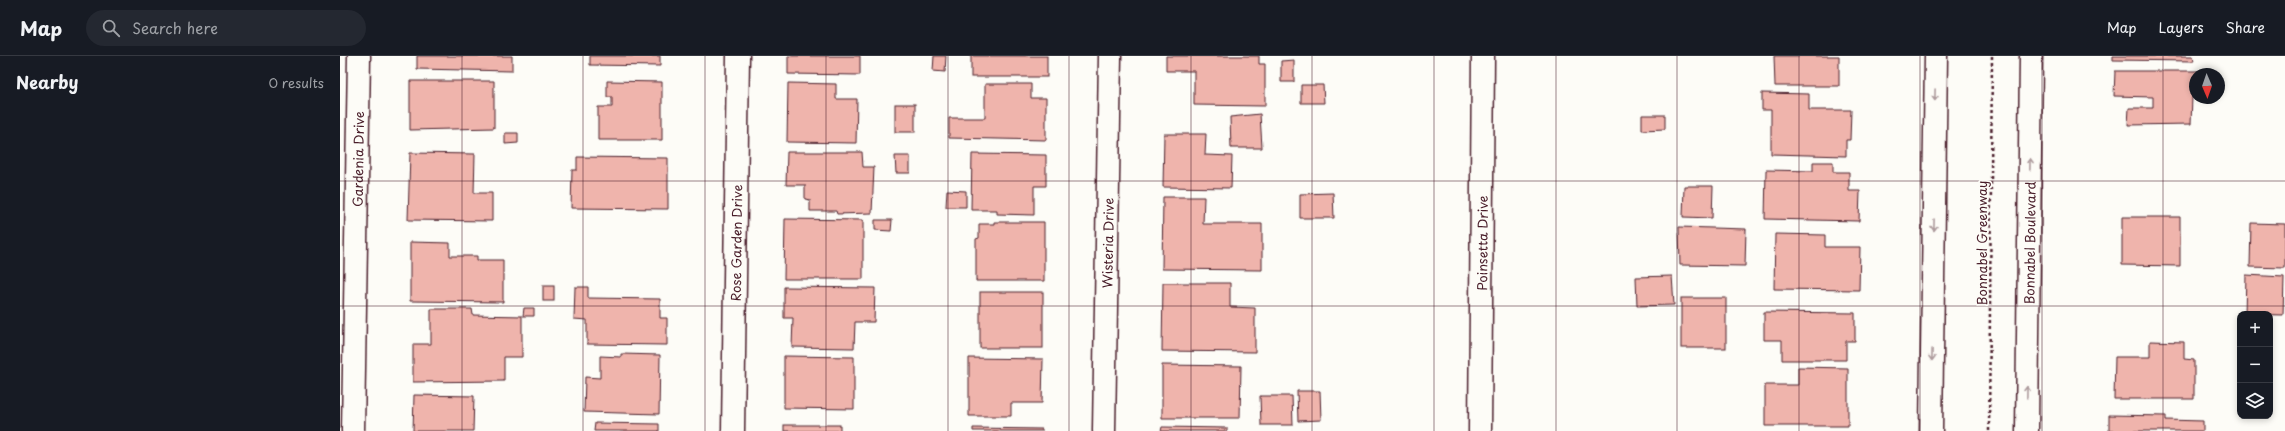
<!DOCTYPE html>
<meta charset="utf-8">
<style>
body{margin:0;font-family:"Playpen Sans",sans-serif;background:#242831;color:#f1f3f6}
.controls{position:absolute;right:12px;bottom:12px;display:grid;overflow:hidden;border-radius:8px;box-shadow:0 2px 6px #0003}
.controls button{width:36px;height:36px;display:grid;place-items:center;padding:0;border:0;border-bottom:1px solid #363941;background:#171b24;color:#f1f3f6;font:20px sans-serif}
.compass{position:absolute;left:1849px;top:12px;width:36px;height:36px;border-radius:50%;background:#171b24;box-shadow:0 2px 6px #0003;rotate:178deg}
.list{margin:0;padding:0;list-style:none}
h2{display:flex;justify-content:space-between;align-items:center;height:52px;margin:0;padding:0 16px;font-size:17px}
h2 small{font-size:13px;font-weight:400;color:#9ea1a6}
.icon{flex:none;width:22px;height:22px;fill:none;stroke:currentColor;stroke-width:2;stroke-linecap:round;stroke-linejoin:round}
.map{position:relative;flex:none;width:1945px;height:375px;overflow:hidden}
header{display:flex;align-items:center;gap:24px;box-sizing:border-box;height:56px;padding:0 20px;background:#171b24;border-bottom:1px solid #363941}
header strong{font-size:19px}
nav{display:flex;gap:22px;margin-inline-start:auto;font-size:14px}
.search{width:280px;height:36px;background:#242831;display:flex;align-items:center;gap:10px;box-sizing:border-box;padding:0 14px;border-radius:22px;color:#9ea1a6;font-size:15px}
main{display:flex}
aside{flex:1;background:#171b24}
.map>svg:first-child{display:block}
.building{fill:#efb4ac;stroke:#4a1f2b}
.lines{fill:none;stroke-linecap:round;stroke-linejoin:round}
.minor-casing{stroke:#4a1f2b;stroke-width:25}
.tertiary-casing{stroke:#4a1f2b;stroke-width:25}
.path{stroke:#4a1f2b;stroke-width:2.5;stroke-dasharray:3 3;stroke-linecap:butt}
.minor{stroke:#fdfcf7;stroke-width:22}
.tertiary{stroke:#fdfcf7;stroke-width:22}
.oneway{stroke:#ac999b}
.grid{fill:none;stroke:#4a1f2b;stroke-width:1;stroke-opacity:0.55}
.labels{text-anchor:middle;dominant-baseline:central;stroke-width:3.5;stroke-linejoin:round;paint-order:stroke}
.street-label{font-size:13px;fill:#4a1f2b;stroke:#fdfcf7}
</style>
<header>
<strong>Map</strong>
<div class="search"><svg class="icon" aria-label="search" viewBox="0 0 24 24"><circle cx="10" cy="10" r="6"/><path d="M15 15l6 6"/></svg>Search here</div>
<nav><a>Map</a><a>Layers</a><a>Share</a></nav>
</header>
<main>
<aside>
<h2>Nearby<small>0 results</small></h2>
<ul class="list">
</ul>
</aside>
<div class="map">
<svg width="1945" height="375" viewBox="0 0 1945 375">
<rect width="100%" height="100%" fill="#fdfcf7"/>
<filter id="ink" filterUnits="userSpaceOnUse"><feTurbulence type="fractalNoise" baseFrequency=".025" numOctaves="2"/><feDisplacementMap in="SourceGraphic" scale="8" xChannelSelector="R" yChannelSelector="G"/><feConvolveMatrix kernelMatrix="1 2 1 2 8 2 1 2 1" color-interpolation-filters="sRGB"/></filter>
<g filter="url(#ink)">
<g class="building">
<path d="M77 0H172V15L77 13Z"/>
<path d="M250 0H320V10L250 9Z"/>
<path d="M448 0H520V19L448 18Z"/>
<path d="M594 0H606L605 16 593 15Z"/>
<rect x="631" y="0" width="76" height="21"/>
<path d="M826 0H919V8H925V50L854 49V15H826Z"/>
<path d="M1434 0H1499V30H1435Z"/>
<path d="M1773 0H1853L1854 5 1773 4Z"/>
<path d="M954 4V26H941V5Z"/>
<path d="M1775 15H1869V18H1855V41H1852L1851 68 1788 69 1789 52H1813V41L1774 40Z"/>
<path d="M70 25H154V72L70 74Z"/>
<path d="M267 25 322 26V84H258V51H272V41H267Z"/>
<path d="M448 27 496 28V43H517L516 87 447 86Z"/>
<path d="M645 28H691V42H706V84L609 82V62H645Z"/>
<path d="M961 29H983L984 47H961Z"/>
<path d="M1422 37 1469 38V54H1511L1510 84H1506V100L1431 98V54H1422Z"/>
<rect x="555" y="48" width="20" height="28"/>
<path d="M920 58 922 92H891L890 61Z"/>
<path d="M1302 59H1325V73L1302 74Z"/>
<path d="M165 77H178V87L165 88Z"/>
<path d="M824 78H866L865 99 892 100 891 132 823 131Z"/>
<path d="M447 96H522L523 111H534L532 157 497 158 496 155H470V144L465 143V129H446Z"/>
<path d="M70 97 135 98 134 137H152V165L68 164Z"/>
<path d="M632 98 706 99V130H694V159L657 158V154H631Z"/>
<path d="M555 100H570V117H556Z"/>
<path d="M237 101 328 102V153L231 152 232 114H237Z"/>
<path d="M1473 106H1493V116H1509V135H1520L1519 165 1425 163 1426 114 1473 115Z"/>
<path d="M1344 130H1373L1372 162 1343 161Z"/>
<path d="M607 134 626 135V151H606Z"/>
<path d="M993 137 994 162H960V138Z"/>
<path d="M823 141H864L863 168H922V214L822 213Z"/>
<path d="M1782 161H1840V210L1782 209Z"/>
<path d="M445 163 523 164V223H444Z"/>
<path d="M535 164H552L551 175 535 174Z"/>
<path d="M654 166H704V225H636V183L639 182V168H654Z"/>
<path d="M1911 167 1945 168V212L1910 211Z"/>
<path d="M1339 171 1406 173 1405 210 1340 209Z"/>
<path d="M1435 178 1485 179V191H1520L1519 234 1434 233Z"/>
<path d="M70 186 110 187V200H137V204H163V246L70 245Z"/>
<path d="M1906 219 1944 221 1943 259 1905 258Z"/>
<path d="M1332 220 1334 249 1297 250 1296 221Z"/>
<path d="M823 227H890V251L915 252V296L822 295Z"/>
<rect x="203" y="230" width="11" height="15"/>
<path d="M235 231H248V242L320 243V262H327V289L247 288V264L234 263Z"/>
<path d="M444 231 535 232 534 266H515L514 292 452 291 453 262H444Z"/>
<rect x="640" y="236" width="63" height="56"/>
<rect x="1341" y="242" width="45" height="50"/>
<path d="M184 252H194V260H183Z"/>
<path d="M91 253H132L133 259 182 260V301H164V325L73 326V288H91Z"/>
<path d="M1424 256 1515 257V285H1506V304H1442V284H1424Z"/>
<path d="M1810 285 1844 286V303L1854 304V343H1774L1775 301H1810Z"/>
<path d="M281 298 320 299 319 358 244 356 245 321 260 322V300L281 301Z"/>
<path d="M444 300 514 301V353L444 352Z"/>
<path d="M629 302 703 303 702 347H671V360H629Z"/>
<path d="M822 309 901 310 900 362H822Z"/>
<path d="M1458 311 1508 312V370H1425V329H1458Z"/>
<path d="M957 335H980L981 364 958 365Z"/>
<path d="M74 339 134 340 133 375H73Z"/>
<path d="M920 340H952L953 369H921Z"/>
<path d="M1769 359 1826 360V364L1863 365V375H1769Z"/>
<path d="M255 367 319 368V375H254Z"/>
<rect x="444" y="369" width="56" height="6"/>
<path d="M822 371 887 372V375H821Z"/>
<path d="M633 372 702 373V375H633Z"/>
</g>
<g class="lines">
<defs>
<g id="minor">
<path id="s1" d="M13 375 19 0"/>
<path id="s2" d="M393 375 398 0"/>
<path id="s3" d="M764 375 770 0"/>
<path id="s4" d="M1140 375 1143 0"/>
</g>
<g id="tertiary">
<path d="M1591 375 1596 0"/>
<path id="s5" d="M1687 375 1691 0"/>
</g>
</defs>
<use href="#minor" class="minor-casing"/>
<use href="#tertiary" class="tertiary-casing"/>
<path class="path" d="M1649 375 1652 0"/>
<use href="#minor" class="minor"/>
<use href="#tertiary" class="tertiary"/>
</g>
<defs><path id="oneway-shaft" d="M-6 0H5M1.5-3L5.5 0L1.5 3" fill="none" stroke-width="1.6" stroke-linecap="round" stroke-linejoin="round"/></defs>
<g class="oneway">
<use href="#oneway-shaft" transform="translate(1595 39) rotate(91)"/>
<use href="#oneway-shaft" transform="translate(1690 108) rotate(-89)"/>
<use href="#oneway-shaft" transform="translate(1594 169) rotate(91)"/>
<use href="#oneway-shaft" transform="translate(1592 299) rotate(91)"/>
<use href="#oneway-shaft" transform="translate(1687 336) rotate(-89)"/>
</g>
</g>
<path class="grid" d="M122 0V375M243 0V375M365 0V375M486 0V375M608 0V375M729 0V375M851 0V375M972 0V375M1094 0V375M1216 0V375M1337 0V375M1459 0V375M1580 0V375M1702 0V375M1823 0V375M0 125H1945M0 250H1945"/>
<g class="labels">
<g class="street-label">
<text stroke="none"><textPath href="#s1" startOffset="272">Gardenia Drive</textPath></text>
<text transform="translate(1641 187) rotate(-90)">Bonnabel Greenway</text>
<text stroke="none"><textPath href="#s2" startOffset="188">Rose Garden Drive</textPath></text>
<text stroke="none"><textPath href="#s3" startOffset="188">Wisteria Drive</textPath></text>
<text stroke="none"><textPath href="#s4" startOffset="188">Poinsetta Drive</textPath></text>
<text stroke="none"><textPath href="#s5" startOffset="188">Bonnabel Boulevard</textPath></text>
</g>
</g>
</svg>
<div class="controls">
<button>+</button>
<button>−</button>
<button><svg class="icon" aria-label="layers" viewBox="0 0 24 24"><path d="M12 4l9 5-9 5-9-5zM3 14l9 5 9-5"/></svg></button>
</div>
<svg class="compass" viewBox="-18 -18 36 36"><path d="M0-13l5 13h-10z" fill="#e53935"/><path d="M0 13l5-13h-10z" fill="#9ea1a6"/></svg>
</div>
</main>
